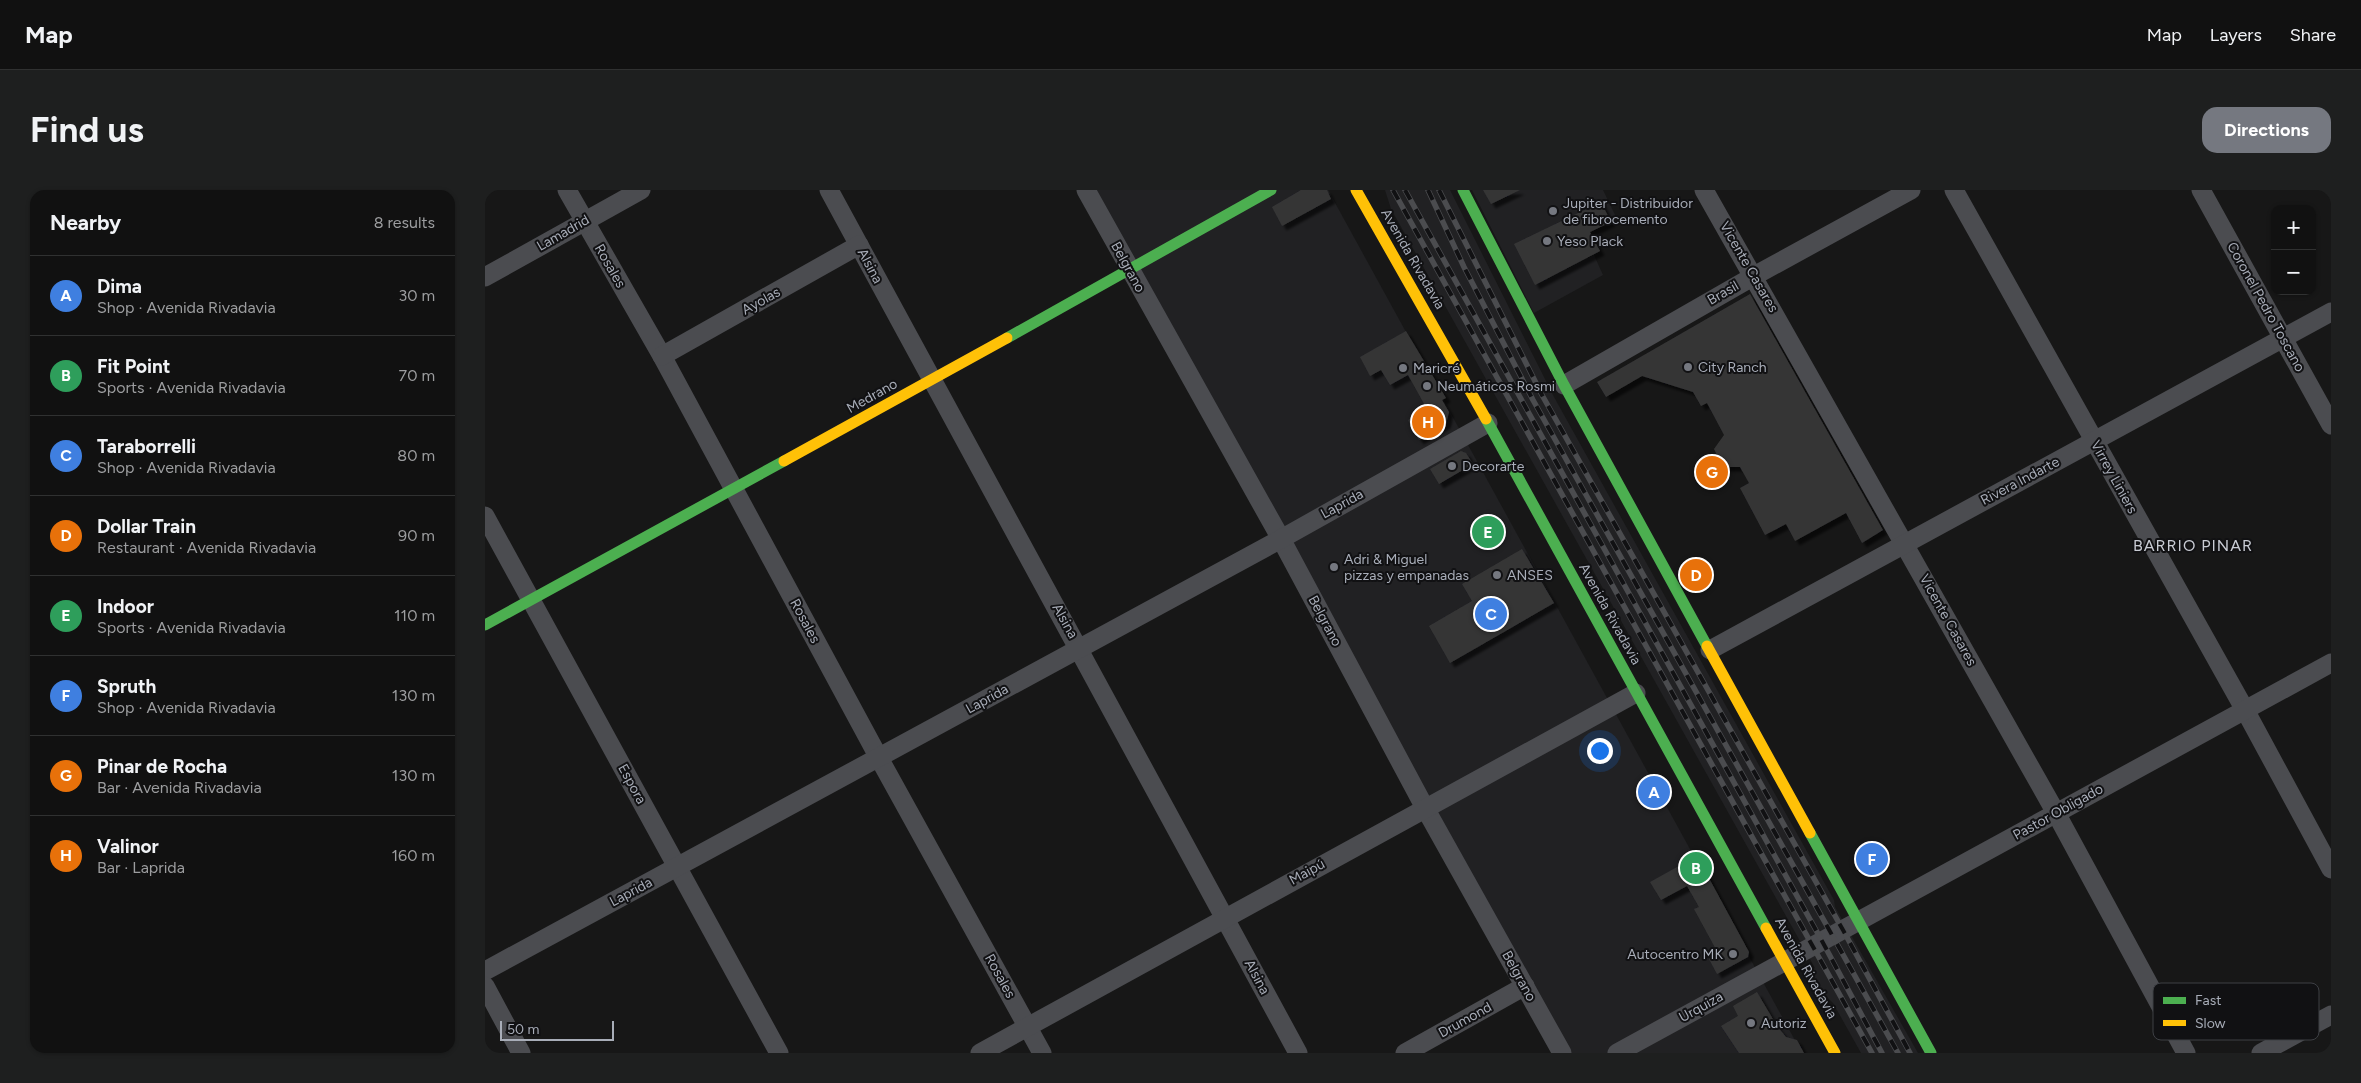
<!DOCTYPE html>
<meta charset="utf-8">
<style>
body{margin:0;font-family:Figtree,sans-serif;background:#1e1f1f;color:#f1f3f6}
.controls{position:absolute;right:15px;top:15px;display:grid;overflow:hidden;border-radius:10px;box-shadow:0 1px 4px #0004}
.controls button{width:45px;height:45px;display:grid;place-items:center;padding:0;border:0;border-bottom:1px solid #303131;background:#111;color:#f1f3f6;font:25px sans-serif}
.scale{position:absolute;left:15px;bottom:12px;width:114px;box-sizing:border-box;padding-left:5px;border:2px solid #a8adb8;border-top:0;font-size:14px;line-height:18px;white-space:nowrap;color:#a8adb8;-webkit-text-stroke:4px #111113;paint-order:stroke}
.you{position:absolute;left:1114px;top:560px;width:18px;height:18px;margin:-12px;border:4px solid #fff;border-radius:50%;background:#1a73e8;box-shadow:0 0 0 8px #1a73e833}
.badge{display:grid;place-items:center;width:32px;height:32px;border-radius:50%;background:#757880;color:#fff;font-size:16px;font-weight:700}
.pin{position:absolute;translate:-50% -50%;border:2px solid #fff;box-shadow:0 1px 5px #0006}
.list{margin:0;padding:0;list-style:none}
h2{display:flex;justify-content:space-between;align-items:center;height:65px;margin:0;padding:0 20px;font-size:21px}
h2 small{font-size:16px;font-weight:400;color:#9c9d9f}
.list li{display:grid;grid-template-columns:32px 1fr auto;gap:15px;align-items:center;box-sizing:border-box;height:80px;padding:0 20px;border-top:1px solid #303131}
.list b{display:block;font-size:19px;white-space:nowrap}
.list p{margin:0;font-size:16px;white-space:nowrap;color:#9c9d9f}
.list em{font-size:16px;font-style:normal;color:#9c9d9f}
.map{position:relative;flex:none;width:1846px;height:863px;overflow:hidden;border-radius:15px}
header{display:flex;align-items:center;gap:30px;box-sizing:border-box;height:70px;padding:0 25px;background:#111;border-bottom:1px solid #303131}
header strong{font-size:24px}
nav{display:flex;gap:28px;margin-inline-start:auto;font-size:18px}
.intro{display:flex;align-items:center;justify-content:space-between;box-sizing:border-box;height:120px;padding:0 30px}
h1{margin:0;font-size:35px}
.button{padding:12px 22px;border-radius:15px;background:#757880;color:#fff;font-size:18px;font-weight:700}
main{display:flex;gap:30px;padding:0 30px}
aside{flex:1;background:#111;border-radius:15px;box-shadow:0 1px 4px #0004}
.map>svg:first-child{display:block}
.built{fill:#212123}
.building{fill:#353536;filter:url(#shadow)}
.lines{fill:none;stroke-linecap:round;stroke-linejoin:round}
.street{stroke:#4b4c50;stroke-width:19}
.fast{stroke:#4caf50;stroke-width:11}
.slow{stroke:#ffc107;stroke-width:11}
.rail-casing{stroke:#4b4c4f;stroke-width:5.5}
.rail{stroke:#111113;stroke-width:4;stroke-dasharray:11;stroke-linecap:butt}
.poi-dot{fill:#757880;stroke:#111113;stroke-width:2}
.labels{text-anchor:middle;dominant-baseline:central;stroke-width:4;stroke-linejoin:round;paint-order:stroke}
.poi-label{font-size:14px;fill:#a8adb8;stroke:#111113;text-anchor:start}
.street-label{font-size:14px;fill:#a8adb8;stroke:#111113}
.quarter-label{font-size:16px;letter-spacing:1px;fill:#c9ccd4;stroke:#111113}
.key{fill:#111113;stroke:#3e4045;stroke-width:1}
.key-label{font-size:14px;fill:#a8adb8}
</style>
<header>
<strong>Map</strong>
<nav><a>Map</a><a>Layers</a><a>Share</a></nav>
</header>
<div class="intro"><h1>Find us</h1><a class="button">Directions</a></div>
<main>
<aside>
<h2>Nearby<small>8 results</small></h2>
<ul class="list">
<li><span class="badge" style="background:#3f7fe0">A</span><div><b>Dima</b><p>Shop · Avenida Rivadavia</p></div><em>30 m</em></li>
<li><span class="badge" style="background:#2e9e5b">B</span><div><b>Fit Point</b><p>Sports · Avenida Rivadavia</p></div><em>70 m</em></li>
<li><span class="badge" style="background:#3f7fe0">C</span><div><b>Taraborrelli</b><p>Shop · Avenida Rivadavia</p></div><em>80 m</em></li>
<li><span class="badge" style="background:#e8710a">D</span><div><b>Dollar Train</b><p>Restaurant · Avenida Rivadavia</p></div><em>90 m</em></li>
<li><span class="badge" style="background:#2e9e5b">E</span><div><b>Indoor</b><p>Sports · Avenida Rivadavia</p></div><em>110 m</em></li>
<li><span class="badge" style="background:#3f7fe0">F</span><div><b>Spruth</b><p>Shop · Avenida Rivadavia</p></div><em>130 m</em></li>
<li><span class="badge" style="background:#e8710a">G</span><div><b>Pinar de Rocha</b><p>Bar · Avenida Rivadavia</p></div><em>130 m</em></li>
<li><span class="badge" style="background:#e8710a">H</span><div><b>Valinor</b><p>Bar · Laprida</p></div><em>160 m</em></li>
</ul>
</aside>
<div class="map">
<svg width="1846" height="863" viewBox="0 0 1846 863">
<defs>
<filter id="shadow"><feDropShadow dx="4.5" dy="4.5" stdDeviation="1" flood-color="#0009"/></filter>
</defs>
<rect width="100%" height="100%" fill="#171717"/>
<g class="built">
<path d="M607 0H843L1317 863H1083Z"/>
<path d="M900 0H965L1069 207 1349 710 1350 717 1433 863H1376L1348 813 1335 800 1326 781 1330 778 906 19Z"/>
<path d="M987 0H1118L1132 29 1105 42 1115 61 1109 65 1118 85 1049 123Z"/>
</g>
<g class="building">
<path d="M816 0H842L846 9 797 36 787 17Z"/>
<path d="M998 0H1035L1006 14Z"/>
<path d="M1116 12 1126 32 1105 42 1115 61 1050 95 1029 54Z"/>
<path d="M1265 104 1398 340 1377 353 1361 323 1310 351 1301 334 1280 345 1255 298 1264 293 1255 277H1238L1229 259 1239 245 1222 213 1216 216 1208 202 1157 186 1121 207 1112 192Z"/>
<path d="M921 141 961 208 957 210 964 222 961 234 934 250 923 230 942 219 923 185 905 195 896 180 885 186 875 167Z"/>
<path d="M976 261 981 263 988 274 954 294 945 279Z"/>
<path d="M1037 359 1069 413 965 473 944 436 987 411 977 394Z"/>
<path d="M1212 666 1264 762 1263 767 1232 784 1224 769 1233 763 1209 719 1214 717 1202 696 1176 710 1165 692Z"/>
<path d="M1272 802 1292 836 1301 847 1312 850 1319 863H1254L1236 836 1253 826 1248 816Z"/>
</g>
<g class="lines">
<g class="street">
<path d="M82 0 177 166 394 568 557 863"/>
<path d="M344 0 813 863"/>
<path d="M601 0 796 349 940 618 1077 863"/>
<path d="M1219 0 1571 623 1701 863"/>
<path d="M1469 0 1760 520 1846 679"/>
<path d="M1716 0 1846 235"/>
<path d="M0 87 156 0"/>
<path d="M177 166 374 55"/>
<path d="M1079 195 1269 86 1426 0"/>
<path d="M0 326 294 863"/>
<path d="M1225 460 1846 122"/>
<path d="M0 781 796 349 1003 233"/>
<path d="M0 796 36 863"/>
<path d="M495 863 1151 503"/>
<path d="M920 863 1040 796"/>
<path d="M1132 863 1846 473"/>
<path d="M1776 863 1846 825"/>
</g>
<g class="fast">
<path d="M978 0 1079 195 1222 456"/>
<path d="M522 148 786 0"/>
<path d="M1001 229 1281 738"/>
<path d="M0 435 299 271"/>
<path d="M1325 643 1446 863"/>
</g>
<g class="slow">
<path d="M871 0 1001 229"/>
<path d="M299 271 522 148"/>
<path d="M1222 456 1325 643"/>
<path d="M1281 738 1350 863"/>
</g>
<defs>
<g id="rail">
<path d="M908 0 1387 863"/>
<path d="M920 0 1337 751 1397 863"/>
<path d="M943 0 979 77 1048 210 1413 863"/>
<path d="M954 0 1057 205 1358 740 1425 863"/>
</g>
</defs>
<use href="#rail" class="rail-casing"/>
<use href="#rail" class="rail"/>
</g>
<g class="poi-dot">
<circle cx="1068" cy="21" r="5"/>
<circle cx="1062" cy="51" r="5"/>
<circle cx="1203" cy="177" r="5"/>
<circle cx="918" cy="178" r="5"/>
<circle cx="942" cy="196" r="5"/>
<circle cx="967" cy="276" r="5"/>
<circle cx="849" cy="377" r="5"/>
<circle cx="1012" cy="385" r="5"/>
<circle cx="1248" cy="764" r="5"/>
<circle cx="1266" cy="833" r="5"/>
</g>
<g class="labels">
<g class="poi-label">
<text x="1078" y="13">Jupiter - Distribuidor<tspan x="1078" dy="16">de fibrocemento</tspan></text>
<text x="1072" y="51">Yeso Plack</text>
<text x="1213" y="177">City Ranch</text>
<text x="928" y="178">Maricré</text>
<text x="952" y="196">Neumáticos Rosmi</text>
<text x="977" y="276">Decorarte</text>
<text x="859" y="369">Adri &amp; Miguel<tspan x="859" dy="16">pizzas y empanadas</tspan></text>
<text x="1022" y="385">ANSES</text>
<text x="1238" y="764" text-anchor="end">Autocentro MK</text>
<text x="1276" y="833">Autoriz</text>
</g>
<g class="street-label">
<text transform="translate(78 43) rotate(-30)">Lamadrid</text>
<text transform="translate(928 69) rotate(60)">Avenida Rivadavia</text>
<text transform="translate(125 76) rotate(60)">Rosales</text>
<text transform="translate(385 76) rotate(62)">Alsina</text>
<text transform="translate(643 77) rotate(61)">Belgrano</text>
<text transform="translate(1264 77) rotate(60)">Vicente Casares</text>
<text transform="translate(1238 103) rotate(-30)">Brasil</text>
<text transform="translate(276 111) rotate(-29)">Ayolas</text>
<text transform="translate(1781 117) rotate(61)">Coronel Pedro Toscano</text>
<text transform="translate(387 206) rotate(-29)">Medrano</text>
<text transform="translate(1629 287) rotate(61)">Virrey Liniers</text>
<text transform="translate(1535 291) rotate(-28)">Rivera Indarte</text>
<text transform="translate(857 314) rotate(-29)">Laprida</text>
<text transform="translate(1125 424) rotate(61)">Avenida Rivadavia</text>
<text transform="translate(1463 430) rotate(61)">Vicente Casares</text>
<text transform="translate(320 431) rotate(62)">Rosales</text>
<text transform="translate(580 431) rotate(61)">Alsina</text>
<text transform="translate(840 431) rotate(62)">Belgrano</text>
<text transform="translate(502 509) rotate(-29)">Laprida</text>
<text transform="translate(147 594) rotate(61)">Espora</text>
<text transform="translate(1573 622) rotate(-29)">Pastor Obligado</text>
<text transform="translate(822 682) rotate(-29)">Maipú</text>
<text transform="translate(146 702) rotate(-28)">Laprida</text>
<text transform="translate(1321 778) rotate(61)">Avenida Rivadavia</text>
<text transform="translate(515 786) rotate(61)">Rosales</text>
<text transform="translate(1034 786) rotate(61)">Belgrano</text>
<text transform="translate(772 787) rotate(62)">Alsina</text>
<text transform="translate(1216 817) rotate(-29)">Urquiza</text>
<text transform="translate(980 830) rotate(-29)">Drumond</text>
</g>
<g class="quarter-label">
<text x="1708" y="355">BARRIO PINAR</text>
</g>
</g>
<rect x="1668" y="793" width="166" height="57" rx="8" class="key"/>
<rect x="1678" y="807" width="23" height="7" fill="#4caf50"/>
<rect x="1678" y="830" width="23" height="6" fill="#ffc107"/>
<g class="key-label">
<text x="1710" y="815">Fast</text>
<text x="1710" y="838">Slow</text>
</g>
</svg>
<div class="controls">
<button>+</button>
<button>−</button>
</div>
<div class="scale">50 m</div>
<div class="you"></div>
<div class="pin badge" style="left:1169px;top:602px;background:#3f7fe0">A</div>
<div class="pin badge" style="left:1211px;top:678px;background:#2e9e5b">B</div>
<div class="pin badge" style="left:1006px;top:424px;background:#3f7fe0">C</div>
<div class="pin badge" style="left:1211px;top:385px;background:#e8710a">D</div>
<div class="pin badge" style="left:1003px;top:342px;background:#2e9e5b">E</div>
<div class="pin badge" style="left:1387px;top:669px;background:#3f7fe0">F</div>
<div class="pin badge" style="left:1227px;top:282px;background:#e8710a">G</div>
<div class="pin badge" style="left:943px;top:232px;background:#e8710a">H</div>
</div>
</main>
